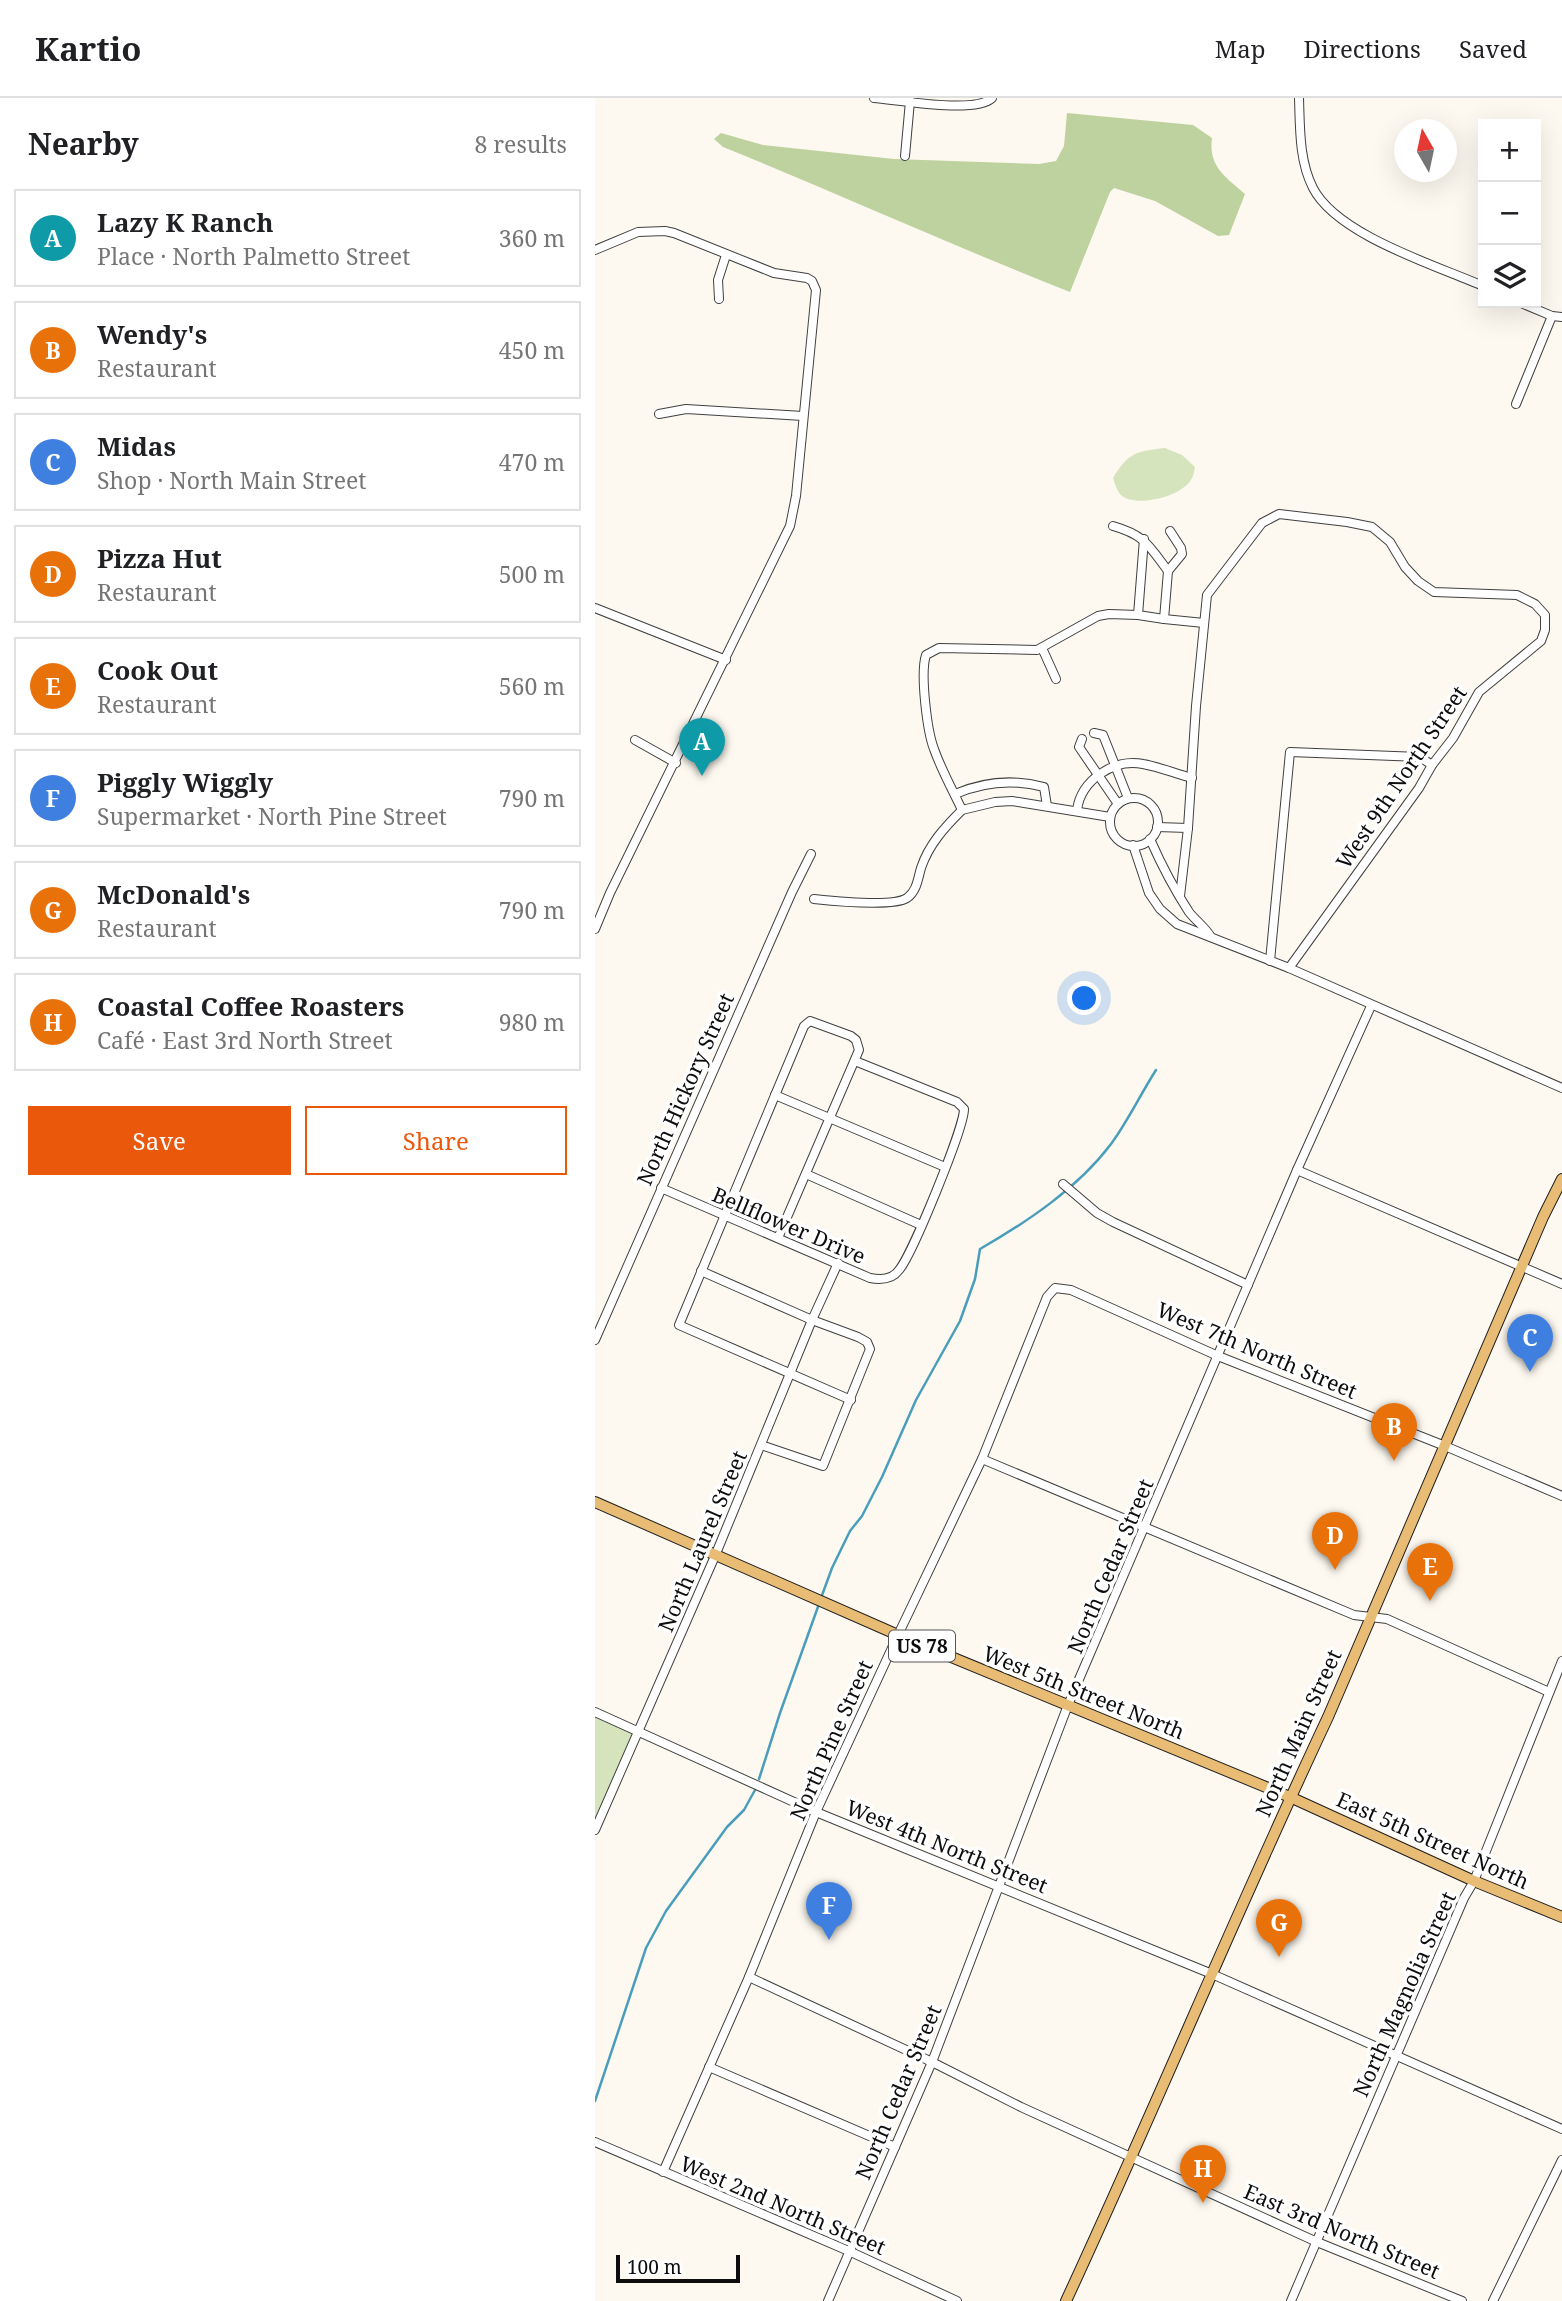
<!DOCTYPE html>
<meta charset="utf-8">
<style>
body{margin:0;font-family:"Noto Serif",serif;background:#f2f2f2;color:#202124}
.controls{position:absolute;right:21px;top:21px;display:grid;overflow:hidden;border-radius:0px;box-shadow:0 7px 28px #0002}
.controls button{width:63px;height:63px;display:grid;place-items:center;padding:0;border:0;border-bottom:2px solid #e0e0e0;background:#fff;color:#202124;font:35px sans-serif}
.compass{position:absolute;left:799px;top:21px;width:63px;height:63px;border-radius:50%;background:#fff;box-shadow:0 7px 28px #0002;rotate:351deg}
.scale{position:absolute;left:21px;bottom:18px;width:124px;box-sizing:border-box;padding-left:7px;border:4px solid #0d0d0d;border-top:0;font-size:19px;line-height:24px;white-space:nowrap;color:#0d0d0d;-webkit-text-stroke:5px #fff;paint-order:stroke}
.you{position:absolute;left:490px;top:901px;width:24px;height:24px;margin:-18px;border:5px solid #fff;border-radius:50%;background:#1a73e8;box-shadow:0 0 0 10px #1a73e833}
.badge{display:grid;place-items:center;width:46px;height:46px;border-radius:50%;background:#ea580c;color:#fff;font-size:23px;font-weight:700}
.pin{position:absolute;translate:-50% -58px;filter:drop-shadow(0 2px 4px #0008)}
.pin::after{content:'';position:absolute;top:37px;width:24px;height:21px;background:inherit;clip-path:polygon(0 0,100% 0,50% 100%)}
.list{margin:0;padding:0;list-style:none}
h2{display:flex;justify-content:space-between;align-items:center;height:91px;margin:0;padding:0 28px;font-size:30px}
h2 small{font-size:23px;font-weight:400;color:#757577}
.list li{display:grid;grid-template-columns:46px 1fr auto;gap:21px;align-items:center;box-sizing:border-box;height:98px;margin:0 14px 14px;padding:0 14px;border:2px solid #e0e0e0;border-radius:0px}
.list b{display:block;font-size:26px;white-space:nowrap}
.list p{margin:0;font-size:23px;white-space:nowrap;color:#757577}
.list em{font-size:23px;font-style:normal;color:#757577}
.actions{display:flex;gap:14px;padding:21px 28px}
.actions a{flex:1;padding:16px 0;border:2px solid #ea580c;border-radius:0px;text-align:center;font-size:24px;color:#ea580c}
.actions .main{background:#ea580c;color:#fff}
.icon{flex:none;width:38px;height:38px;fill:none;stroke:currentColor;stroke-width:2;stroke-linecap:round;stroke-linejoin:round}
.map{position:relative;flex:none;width:967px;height:2203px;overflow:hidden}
header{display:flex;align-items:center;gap:42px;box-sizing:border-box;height:98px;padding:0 35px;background:#fff;border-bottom:2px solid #e0e0e0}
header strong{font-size:33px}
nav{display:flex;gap:38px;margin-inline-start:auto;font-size:24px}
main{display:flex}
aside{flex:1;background:#fff}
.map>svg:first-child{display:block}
.green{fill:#d6e4bd}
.forest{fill:#bdd29e}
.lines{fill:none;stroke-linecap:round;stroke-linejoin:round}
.stream{stroke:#4a9ebc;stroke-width:2.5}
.minor-casing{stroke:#404040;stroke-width:10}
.major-casing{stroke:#1e1e1e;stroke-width:12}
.minor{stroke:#fff;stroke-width:8}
.major{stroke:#e8bc75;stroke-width:10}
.labels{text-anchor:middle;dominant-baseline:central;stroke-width:7;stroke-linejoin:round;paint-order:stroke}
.shield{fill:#fff;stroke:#565656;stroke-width:2}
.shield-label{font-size:19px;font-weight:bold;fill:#0d0d0d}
.street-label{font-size:21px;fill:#0d0d0d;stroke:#fff}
</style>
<header>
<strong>Kartio</strong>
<nav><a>Map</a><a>Directions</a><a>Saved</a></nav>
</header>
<main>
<aside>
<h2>Nearby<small>8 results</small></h2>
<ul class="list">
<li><span class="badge" style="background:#0f9aa8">A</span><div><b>Lazy K Ranch</b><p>Place · North Palmetto Street</p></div><em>360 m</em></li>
<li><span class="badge" style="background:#e8710a">B</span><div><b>Wendy's</b><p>Restaurant</p></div><em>450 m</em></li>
<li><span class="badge" style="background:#3f7fe0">C</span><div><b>Midas</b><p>Shop · North Main Street</p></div><em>470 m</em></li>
<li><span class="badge" style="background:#e8710a">D</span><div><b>Pizza Hut</b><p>Restaurant</p></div><em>500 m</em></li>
<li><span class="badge" style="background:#e8710a">E</span><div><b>Cook Out</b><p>Restaurant</p></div><em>560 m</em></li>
<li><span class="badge" style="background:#3f7fe0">F</span><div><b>Piggly Wiggly</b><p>Supermarket · North Pine Street</p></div><em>790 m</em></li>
<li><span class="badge" style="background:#e8710a">G</span><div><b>McDonald's</b><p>Restaurant</p></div><em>790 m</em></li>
<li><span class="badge" style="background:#e8710a">H</span><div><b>Coastal Coffee Roasters</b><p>Café · East 3rd North Street</p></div><em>980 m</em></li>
</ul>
<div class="actions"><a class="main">Save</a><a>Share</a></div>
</aside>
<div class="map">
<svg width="967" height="2203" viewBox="0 0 967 2203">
<rect width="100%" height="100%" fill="#fdf9f0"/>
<g class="green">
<path d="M570 350 587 357 600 369C599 373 599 376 597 380 589 397 551 407 533 401 523 398 521 389 518 380 533 355 541 353 570 350Z"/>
<path d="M0 1614 43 1634 0 1732Z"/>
</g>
<path class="forest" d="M472 15 598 27 617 40C613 69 631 79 650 96L634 137 623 138 560 103 519 90 515 94 475 194C358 148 244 96 128 49L119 41 126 35 168 47 299 61 444 66 461 63 469 48Z"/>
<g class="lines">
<g class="stream">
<path d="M226 1500 237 1470 255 1433 267 1418 287 1379 321 1302 365 1223 380 1181 385 1151C432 1124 483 1090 516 1046 533 1023 545 997 561 972"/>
<path d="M164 1681 185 1615 224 1506"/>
<path d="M0 2003 51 1850 71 1813 132 1729 149 1712 160 1692"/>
</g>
<defs>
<g id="minor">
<path d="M279 0C304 2 380 16 397 0"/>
<path d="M704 0C705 29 704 63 718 90 742 137 840 167 888 188"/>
<path d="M310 58 315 3"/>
<path d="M0 152 43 134 70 133 79 135 179 175 212 180 217 183 221 192 201 398 195 428 15 795 0 831"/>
<path d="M124 201 123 182 131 157"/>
<path d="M926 205 957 218 967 219"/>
<path d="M921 306 957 218"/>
<path d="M64 316 91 311 208 318"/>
<path d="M518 428C550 437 554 448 573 473"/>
<path d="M575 433 586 450 587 456 573 473 569 521 609 525"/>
<path d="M549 441 543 517 569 521"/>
<path d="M0 510 131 562"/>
<path d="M447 550 461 581"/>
<path d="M499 635 508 637 533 700"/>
<path d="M487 641 484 649 523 706"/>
<path d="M40 642 81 665"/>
<path d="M360 696C388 684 419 681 449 689L452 708"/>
<circle cx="539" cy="724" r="24"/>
<path d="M482 712C486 682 519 660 548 666 565 669 581 676 597 680"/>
<path d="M515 719 417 703 400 704 367 712C357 691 346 671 339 651 332 633 325 575 331 557L344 550 442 552 503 518 514 516 543 517"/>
<path d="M562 729 593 730"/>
<path d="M555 741C566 766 579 791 594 814 601 823 610 829 616 839"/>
<path d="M538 747 554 795 565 811 582 826 694 870 967 990"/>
<path d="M585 798 593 730 601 608 612 497 667 425 684 416 752 424 777 429 795 444 810 469 823 483 839 494 922 497 940 506 950 517V532L946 543 884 594 858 640 837 667 824 690 694 870"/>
<path d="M219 801C238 803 298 809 312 800 322 793 323 780 326 770 334 746 350 729 367 712"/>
<path d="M675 863 695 654 825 659 837 667"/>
<path d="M180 997 350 1069"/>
<path d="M702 1072 967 1186"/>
<path d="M211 1076 326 1127"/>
<path d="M468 1086 502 1115 518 1124 653 1187"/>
<path d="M66 1090 275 1180C286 1182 297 1182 304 1172 317 1157 369 1030 369 1011L362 1004 260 963"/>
<path d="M183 1140 264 952 261 942 256 938 215 923 209 928 84 1227 256 1302"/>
<path d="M106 1173 217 1222 263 1239 272 1244 275 1251 228 1368 166 1347"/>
<path d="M0 1242 197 794 216 756"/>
<path d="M387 1361 759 1517 792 1521 954 1594"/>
<path d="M0 1614 221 1714 617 1876 967 2031"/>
<path d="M0 1732 120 1458 217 1222 243 1165"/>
<path d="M154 1879 337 1964 426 2009 722 2144 867 2203"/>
<path d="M114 1969 300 2049"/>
<path d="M0 2044 256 2154 362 2203"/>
<path d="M68 2074 154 1879 221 1714 303 1537 387 1361 452 1199 460 1190 476 1192 623 1258 850 1348 967 1398"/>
<path d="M233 2203 337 1964 473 1607 702 1072 776 908"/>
<path d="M696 2203 869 1800 879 1783 967 1563"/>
<path d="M898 2203 967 2062"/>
</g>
<g id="major">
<path d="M0 1404 303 1537 695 1699 879 1783 967 1819"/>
<path d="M471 2203C561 2009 642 1812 733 1619L948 1119 967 1081"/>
</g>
</defs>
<use href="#minor" class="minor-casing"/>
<use href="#major" class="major-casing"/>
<use href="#minor" class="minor"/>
<use href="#major" class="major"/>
</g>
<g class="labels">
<rect class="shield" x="294" y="1532.5" width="66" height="31" rx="5"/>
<g class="shield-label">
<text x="327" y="1548">US 78</text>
</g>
<g class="street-label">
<text transform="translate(806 679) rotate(-56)">West 9th North Street</text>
<text transform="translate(90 991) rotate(-66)">North Hickory Street</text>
<text transform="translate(194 1127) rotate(23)">Bellflower Drive</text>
<text transform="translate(662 1252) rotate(23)">West 7th North Street</text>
<text transform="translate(107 1443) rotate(-67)">North Laurel Street</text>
<text transform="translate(515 1468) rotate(-67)">North Cedar Street</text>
<text transform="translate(489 1594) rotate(22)">West 5th Street North</text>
<text transform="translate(703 1635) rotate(-66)">North Main Street</text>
<text transform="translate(236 1642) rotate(-66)">North Pine Street</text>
<text transform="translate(838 1742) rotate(24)">East 5th Street North</text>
<text transform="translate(352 1748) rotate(22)">West 4th North Street</text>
<text transform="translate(809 1896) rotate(-66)">North Magnolia Street</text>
<text transform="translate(303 1994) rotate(-67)">North Cedar Street</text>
<text transform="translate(188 2107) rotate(23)">West 2nd North Street</text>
<text transform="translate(747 2133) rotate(23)">East 3rd North Street</text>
</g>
</g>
</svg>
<div class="controls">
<button>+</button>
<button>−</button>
<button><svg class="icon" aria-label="layers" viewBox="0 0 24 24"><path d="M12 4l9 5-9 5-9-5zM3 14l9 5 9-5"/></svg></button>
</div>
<svg class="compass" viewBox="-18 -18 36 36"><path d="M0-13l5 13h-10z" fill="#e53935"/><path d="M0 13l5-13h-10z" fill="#757577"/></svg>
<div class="scale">100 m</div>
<div class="you"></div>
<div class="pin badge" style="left:107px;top:678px;background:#0f9aa8">A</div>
<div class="pin badge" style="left:799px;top:1363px;background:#e8710a">B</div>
<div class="pin badge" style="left:935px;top:1274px;background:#3f7fe0">C</div>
<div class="pin badge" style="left:740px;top:1472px;background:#e8710a">D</div>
<div class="pin badge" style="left:835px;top:1503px;background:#e8710a">E</div>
<div class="pin badge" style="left:234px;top:1842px;background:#3f7fe0">F</div>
<div class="pin badge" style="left:684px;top:1859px;background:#e8710a">G</div>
<div class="pin badge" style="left:608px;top:2105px;background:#e8710a">H</div>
</div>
</main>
